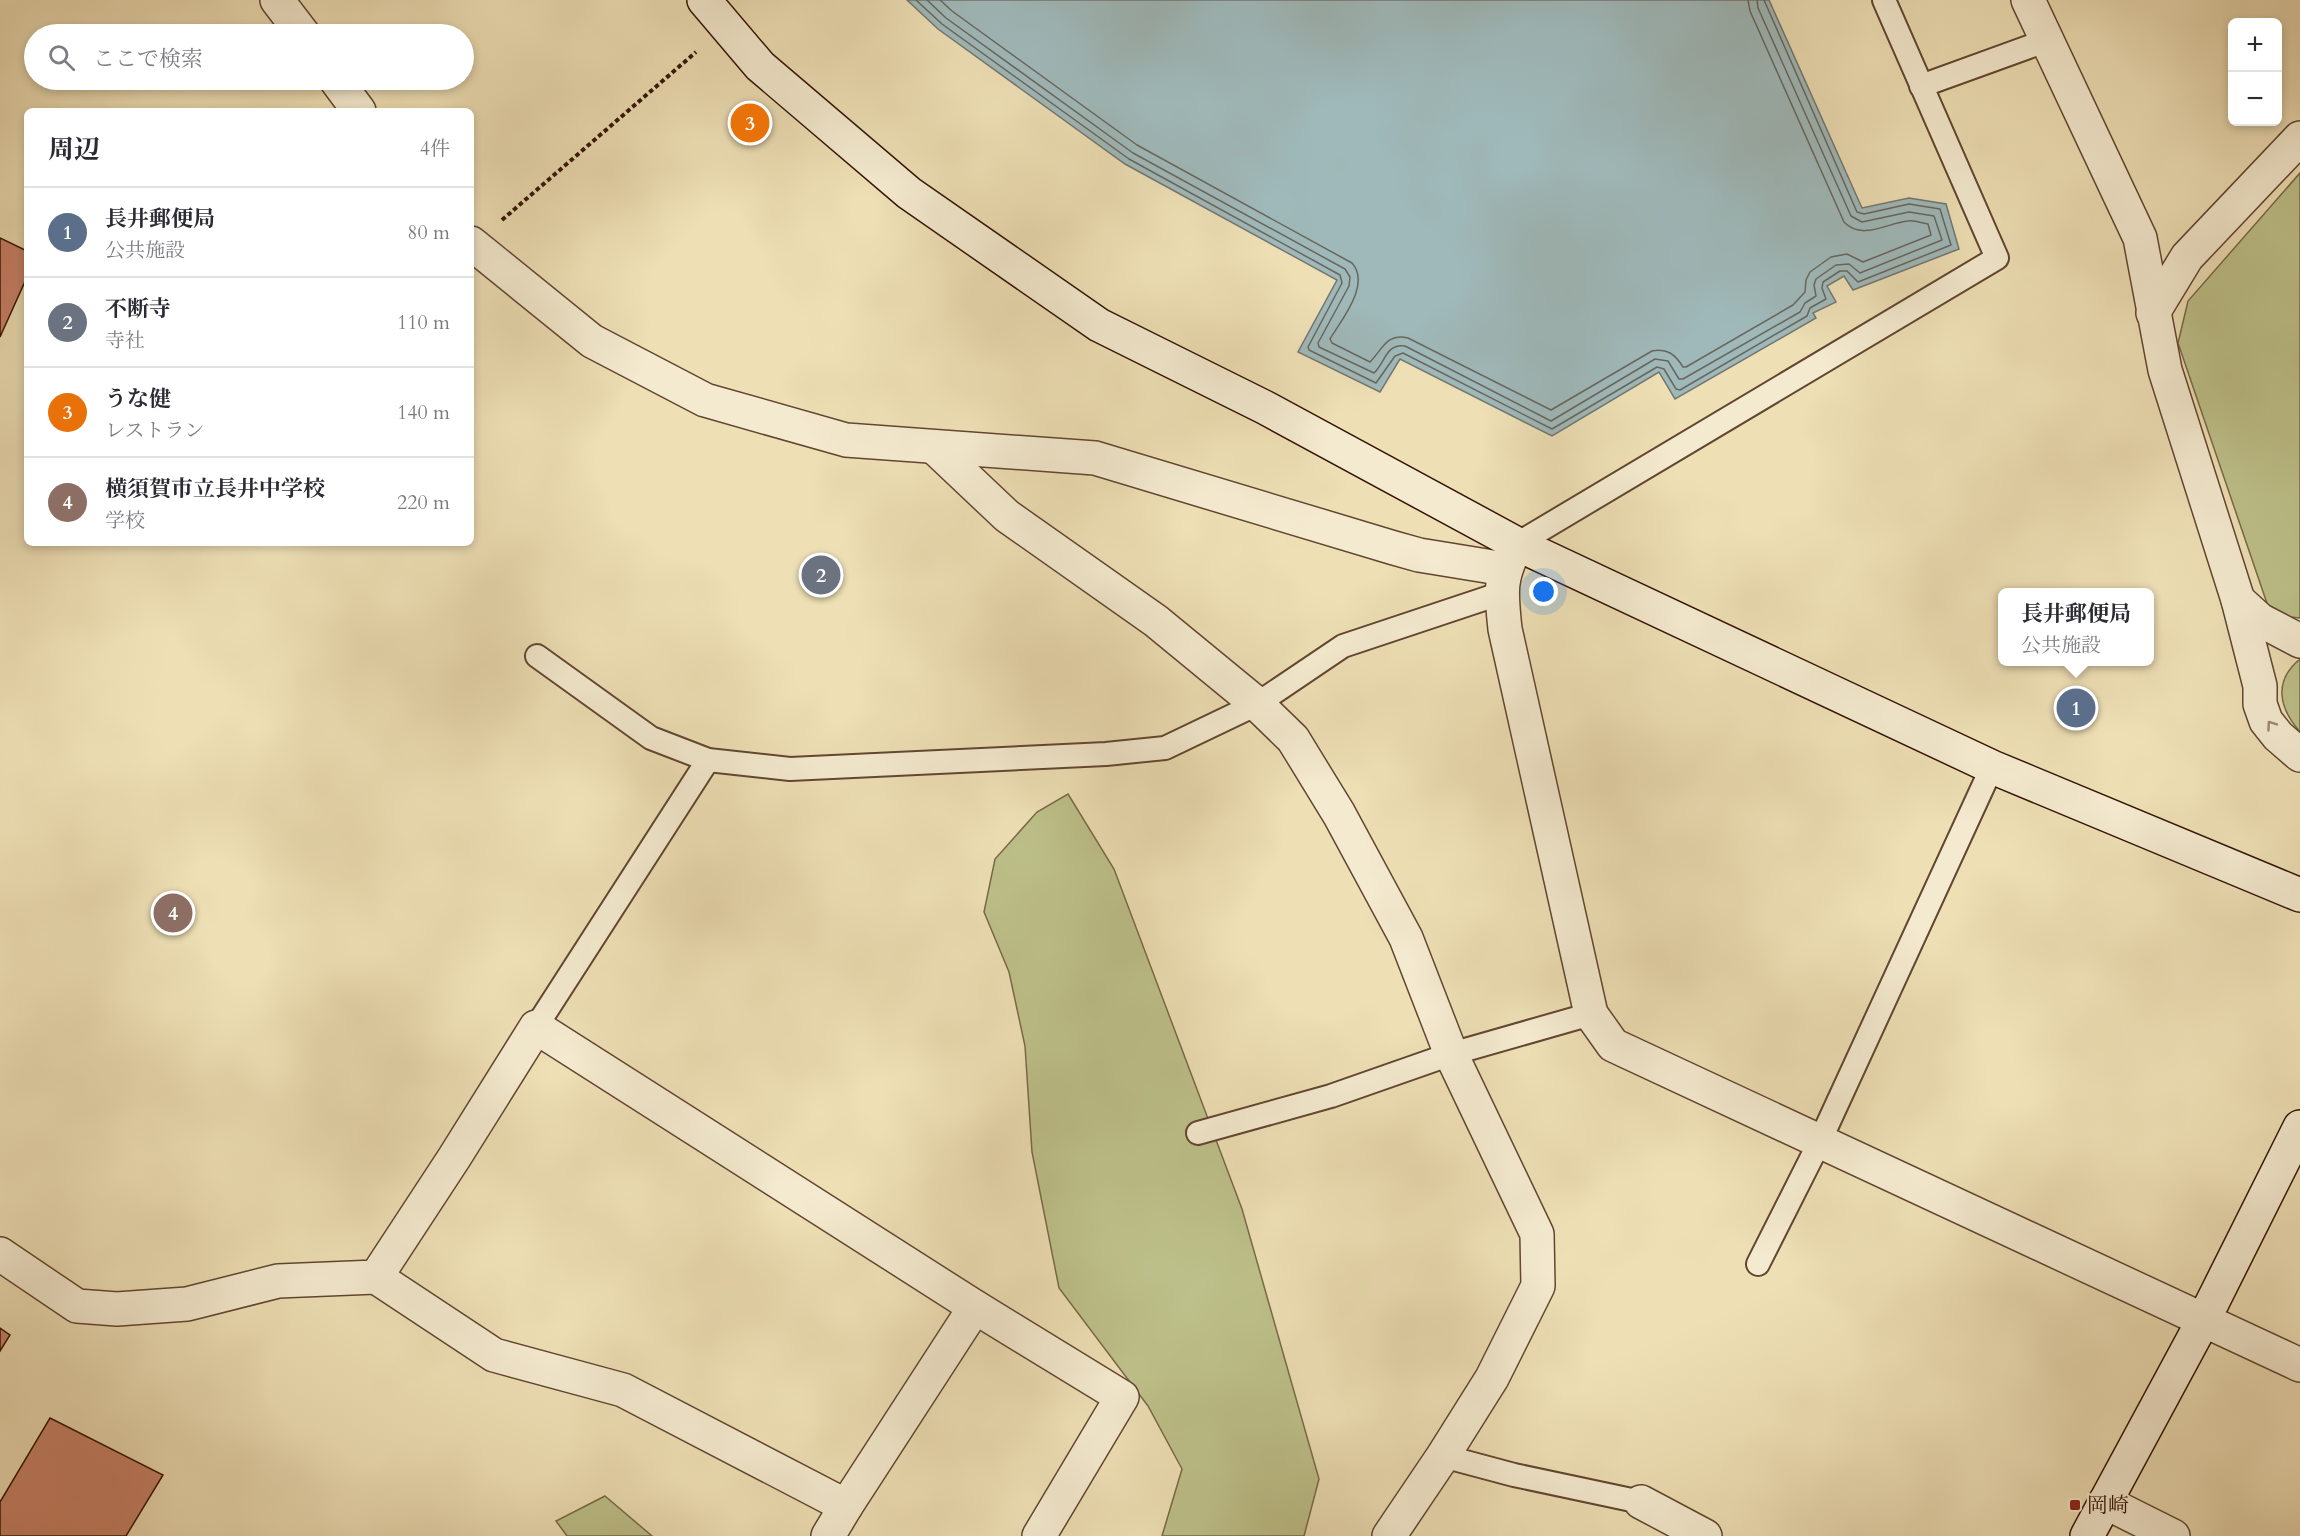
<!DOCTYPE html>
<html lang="ja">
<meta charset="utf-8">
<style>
body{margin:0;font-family:Cardo,"Noto Serif JP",serif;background:#f7f7f7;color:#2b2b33}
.controls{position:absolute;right:18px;top:18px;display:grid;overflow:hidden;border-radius:9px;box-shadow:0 3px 9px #0003}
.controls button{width:54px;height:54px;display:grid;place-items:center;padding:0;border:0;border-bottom:2px solid #e1e1e2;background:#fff;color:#2b2b33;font:30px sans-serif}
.you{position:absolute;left:1544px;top:592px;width:21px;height:21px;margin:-15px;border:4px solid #fff;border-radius:50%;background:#1a73e8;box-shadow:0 0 0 9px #1a73e833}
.badge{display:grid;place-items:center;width:39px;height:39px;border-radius:50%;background:#7c3aed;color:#fff;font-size:20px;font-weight:700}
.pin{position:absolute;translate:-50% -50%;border:3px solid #fff;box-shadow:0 2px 6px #0006}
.popup{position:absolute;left:1998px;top:588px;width:156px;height:78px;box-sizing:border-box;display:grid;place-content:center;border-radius:9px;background:#fff;filter:drop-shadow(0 2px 4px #0005);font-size:20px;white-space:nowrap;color:#7c7c81}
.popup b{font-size:22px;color:#2b2b33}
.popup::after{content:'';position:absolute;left:50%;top:100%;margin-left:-12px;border:12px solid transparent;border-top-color:#fff}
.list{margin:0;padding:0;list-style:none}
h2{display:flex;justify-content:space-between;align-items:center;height:78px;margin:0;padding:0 24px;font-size:26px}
h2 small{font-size:20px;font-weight:400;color:#7c7c81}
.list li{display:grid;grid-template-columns:39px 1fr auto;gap:18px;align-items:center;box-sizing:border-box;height:90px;padding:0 24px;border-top:2px solid #e1e1e2}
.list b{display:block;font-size:22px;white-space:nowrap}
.list p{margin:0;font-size:20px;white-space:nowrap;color:#7c7c81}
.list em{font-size:20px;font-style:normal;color:#7c7c81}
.icon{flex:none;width:33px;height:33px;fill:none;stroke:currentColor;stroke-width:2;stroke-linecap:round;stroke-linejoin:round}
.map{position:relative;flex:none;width:2300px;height:1536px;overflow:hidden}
.search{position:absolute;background:#fff;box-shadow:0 3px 9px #0003;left:24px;top:24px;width:450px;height:66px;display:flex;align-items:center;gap:15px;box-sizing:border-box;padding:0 21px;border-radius:33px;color:#7c7c81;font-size:22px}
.panel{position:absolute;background:#fff;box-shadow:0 3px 9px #0003;left:24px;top:108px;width:450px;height:438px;border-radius:9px}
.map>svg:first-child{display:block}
.green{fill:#bdc08a;stroke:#786a46;stroke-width:1.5}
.water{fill:#9fb9ba;stroke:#747771;stroke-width:1.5}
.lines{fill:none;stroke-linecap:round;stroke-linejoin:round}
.shore{stroke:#69665e;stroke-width:1.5}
.building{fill:#c98269;stroke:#331303;stroke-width:1.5}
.lane-casing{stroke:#624630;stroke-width:26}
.street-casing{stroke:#624630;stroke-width:36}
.secondary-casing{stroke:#331303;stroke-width:36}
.path{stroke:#331303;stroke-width:4;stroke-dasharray:4.5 3;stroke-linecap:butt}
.lane{stroke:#f4eacf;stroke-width:22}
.street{stroke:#f4eacf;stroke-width:33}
.secondary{stroke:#f4eacf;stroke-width:33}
.oneway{stroke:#9d8973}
.poi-dot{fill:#8f2418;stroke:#f4eacf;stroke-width:2}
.labels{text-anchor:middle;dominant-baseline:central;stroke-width:4.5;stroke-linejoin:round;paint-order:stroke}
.poi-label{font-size:21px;fill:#331303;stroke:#f4eacf;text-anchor:start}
</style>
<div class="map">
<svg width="2300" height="1536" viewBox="0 0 2300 1536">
<rect width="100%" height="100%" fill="#eedfb5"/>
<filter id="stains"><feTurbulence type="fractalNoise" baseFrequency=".00333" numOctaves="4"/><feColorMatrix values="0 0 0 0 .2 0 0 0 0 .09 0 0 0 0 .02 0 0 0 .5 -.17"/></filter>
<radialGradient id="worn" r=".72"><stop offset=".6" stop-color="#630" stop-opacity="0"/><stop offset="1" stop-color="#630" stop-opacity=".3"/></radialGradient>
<g class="green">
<path d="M2300 173V618L2271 615 2178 343 2188 301Z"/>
<path d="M2300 659V732C2279 708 2273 681 2300 659Z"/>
<path d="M1068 794 1114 869 1242 1209 1319 1479 1304 1536H1162L1182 1469 1148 1406 1059 1288 1032 1152 1025 1046 1009 972 984 912 995 859 1037 812Z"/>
<path d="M605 1496 652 1536H567L556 1521Z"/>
</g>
<path class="water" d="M907 0H1769L1862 208 1909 198 1946 204 1959 249 1853 290 1844 276 1827 286 1836 302 1813 313 1816 318 1675 399 1659 372 1552 436 1400 359 1380 392 1298 352 1337 280 1125 164 938 29Z"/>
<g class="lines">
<g class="shore">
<path d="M916 0 942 24 1129 159 1340 275 1342 283 1308 347 1309 350 1376 383 1395 356 1403 353 1552 429 1657 367 1664 369 1676 389 1680 390 1807 316 1810 308 1826 299 1822 288 1823 282 1840 271H1847L1858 282 1951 245 1940 209 1909 204 1864 214 1857 212 1764 0"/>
<path d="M927 0 946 18 1133 153 1345 269 1350 277 1349 286 1318 343 1319 347 1374 373C1385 363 1386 343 1405 346L1551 421 1655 359 1668 361 1679 379H1683L1800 312 1805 303 1816 296 1814 285 1816 279 1836 265 1849 264 1860 273 1942 240 1934 216 1909 212 1862 222 1851 216 1758 8 1757 0"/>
<path d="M940 0 952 11 1137 145 1352 263C1371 284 1342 319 1330 339L1332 343 1370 362C1383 349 1386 333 1408 338L1551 410 1652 351C1667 348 1675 354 1683 367H1686L1793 305 1805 292 1806 280 1810 272 1831 257 1847 254 1863 262 1931 235 1928 224C1922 223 1915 220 1908 221 1887 223 1862 241 1844 222L1750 11 1748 0"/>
</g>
</g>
<g class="building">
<path d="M0 238 27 251V277L0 337Z"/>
<path d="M0 1328 10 1335 0 1351Z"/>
<path d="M50 1418 163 1475 126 1536H0V1502Z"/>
</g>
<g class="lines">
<defs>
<g id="lane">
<path d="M1921 86 2048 40"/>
<path d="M1517 544 1997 258 1884 0"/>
<path d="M537 656 651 738 708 760 790 769 1106 754 1165 748 1257 704 1343 646 1502 593"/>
<path d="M536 1027 708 760"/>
<path d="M1198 1133 1331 1096 1451 1054 1591 1014"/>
<path d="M1758 1264 1820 1141 1992 767"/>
<path d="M1443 1456 1514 1475 1641 1502"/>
</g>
<g id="street">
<path d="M277 0 303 34"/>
<path d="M2028 0 2140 238 2165 370 2238 600 2260 686V704L2266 721 2278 736 2300 755"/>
<path d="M336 80 359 111"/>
<path d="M471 243 592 341 705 400 846 440 1095 458 1394 548 1419 555 1505 569"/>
<path d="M2153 313 2187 257 2300 138"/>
<path d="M934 447 1007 516 1156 621 1257 704 1293 739 1339 814 1406 938 1451 1054 1537 1234 1538 1286 1492 1378 1443 1456 1389 1536"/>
<path d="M1517 544C1499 579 1501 591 1505 629L1591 1014 1613 1045 2300 1365"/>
<path d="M2238 600 2260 620 2300 641"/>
<path d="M0 1254 77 1306 117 1309 187 1304 278 1281 376 1277 454 1158 536 1027 975 1307 1122 1397 1039 1536"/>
<path d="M376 1277 494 1355 623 1390 846 1506 975 1307"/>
<path d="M1641 1502 1705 1536"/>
<path d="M2105 1502 2173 1536"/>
<path d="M828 1536 846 1506"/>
</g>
<g id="secondary">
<path d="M704 0 760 66 909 193 1099 325 1266 408 1517 544 1992 767 2300 895"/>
<path d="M2087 1536 2203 1321 2300 1127"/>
</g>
</defs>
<use href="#lane" class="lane-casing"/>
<use href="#street" class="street-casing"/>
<use href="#secondary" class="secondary-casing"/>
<path class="path" d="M502 220 696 52"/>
<use href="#lane" class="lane"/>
<use href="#street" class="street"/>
<use href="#secondary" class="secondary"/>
</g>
<defs><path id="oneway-chevron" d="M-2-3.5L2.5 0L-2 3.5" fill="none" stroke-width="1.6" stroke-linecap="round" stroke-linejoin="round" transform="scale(1.5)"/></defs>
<use class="oneway" href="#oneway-chevron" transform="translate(2271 725) rotate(-125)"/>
<rect class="poi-dot" x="2069" y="1499" width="12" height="12" rx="3"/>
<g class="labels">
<g class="poi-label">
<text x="2087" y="1505">岡崎</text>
</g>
</g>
<rect width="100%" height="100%" filter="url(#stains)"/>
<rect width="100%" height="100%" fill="url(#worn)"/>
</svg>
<div class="controls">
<button>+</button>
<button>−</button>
</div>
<div class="you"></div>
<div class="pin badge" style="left:2076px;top:708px;background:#5c6f8a">1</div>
<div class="popup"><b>長井郵便局</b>公共施設</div>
<div class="pin badge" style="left:821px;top:575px;background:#6b7280">2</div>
<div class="pin badge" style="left:750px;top:123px;background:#e8710a">3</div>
<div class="pin badge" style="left:173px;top:913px;background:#8d6e63">4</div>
<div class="search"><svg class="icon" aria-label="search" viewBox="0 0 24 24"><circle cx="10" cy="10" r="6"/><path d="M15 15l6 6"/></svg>ここで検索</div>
<section class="panel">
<h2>周辺<small>4件</small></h2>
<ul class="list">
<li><span class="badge" style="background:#5c6f8a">1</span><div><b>長井郵便局</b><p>公共施設</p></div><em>80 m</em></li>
<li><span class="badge" style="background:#6b7280">2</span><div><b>不断寺</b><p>寺社</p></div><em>110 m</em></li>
<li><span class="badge" style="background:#e8710a">3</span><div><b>うな健</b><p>レストラン</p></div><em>140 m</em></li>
<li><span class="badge" style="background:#8d6e63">4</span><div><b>横須賀市立長井中学校</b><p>学校</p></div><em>220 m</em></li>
</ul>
</section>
</div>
